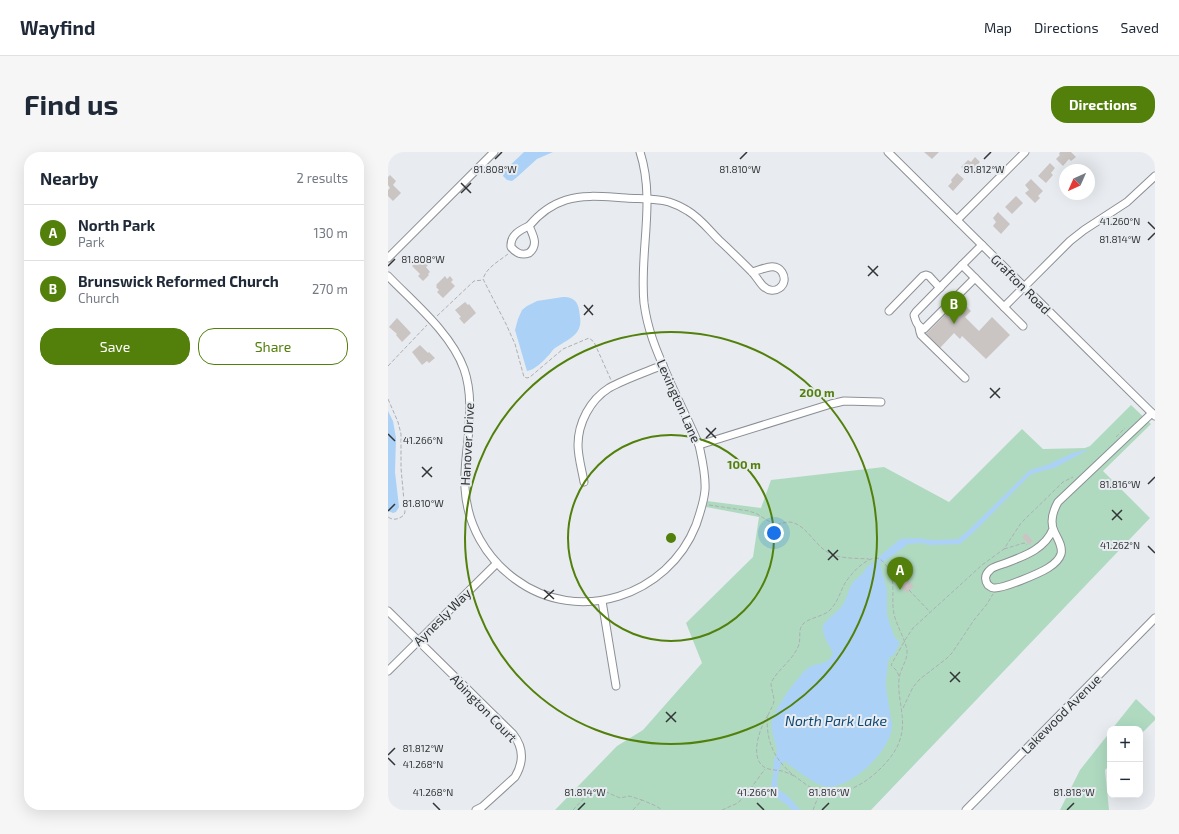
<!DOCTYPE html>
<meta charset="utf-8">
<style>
body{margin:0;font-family:"Exo 2",sans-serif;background:#f6f6f7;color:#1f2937}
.controls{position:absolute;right:12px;bottom:12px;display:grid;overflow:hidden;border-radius:8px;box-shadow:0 4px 16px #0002}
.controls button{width:36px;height:36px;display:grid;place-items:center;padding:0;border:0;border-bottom:1px solid #e0e1e3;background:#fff;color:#1f2937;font:20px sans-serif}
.compass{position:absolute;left:671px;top:12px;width:36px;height:36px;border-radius:50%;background:#fff;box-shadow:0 4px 16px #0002;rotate:225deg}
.you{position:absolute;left:386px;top:381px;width:14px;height:14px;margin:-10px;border:3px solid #fff;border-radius:50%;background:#1a73e8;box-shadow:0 0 0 6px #1a73e833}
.badge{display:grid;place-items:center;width:26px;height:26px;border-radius:50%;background:#52800b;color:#fff;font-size:13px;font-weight:700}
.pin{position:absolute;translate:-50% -33px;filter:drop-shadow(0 1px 2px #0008)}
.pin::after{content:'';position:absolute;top:21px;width:14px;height:12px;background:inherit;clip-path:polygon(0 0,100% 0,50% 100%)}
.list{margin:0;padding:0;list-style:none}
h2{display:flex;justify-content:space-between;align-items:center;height:52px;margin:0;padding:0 16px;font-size:17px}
h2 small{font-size:13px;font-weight:400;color:#747a83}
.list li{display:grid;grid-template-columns:26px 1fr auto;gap:12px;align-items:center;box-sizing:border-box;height:56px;padding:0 16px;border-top:1px solid #e0e1e3}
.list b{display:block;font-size:15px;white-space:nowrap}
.list p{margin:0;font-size:13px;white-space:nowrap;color:#747a83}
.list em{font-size:13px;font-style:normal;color:#747a83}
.actions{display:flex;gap:8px;padding:12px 16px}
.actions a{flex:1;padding:9px 0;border:1px solid #52800b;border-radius:16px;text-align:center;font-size:14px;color:#52800b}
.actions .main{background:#52800b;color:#fff}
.map{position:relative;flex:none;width:767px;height:658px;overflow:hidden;border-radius:16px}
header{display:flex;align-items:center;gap:24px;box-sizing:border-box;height:56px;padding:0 20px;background:#fff;border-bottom:1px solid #e0e1e3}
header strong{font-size:19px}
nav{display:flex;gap:22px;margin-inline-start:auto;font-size:14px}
.intro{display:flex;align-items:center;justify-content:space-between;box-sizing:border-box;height:96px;padding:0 24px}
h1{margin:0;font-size:28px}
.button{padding:10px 18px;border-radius:16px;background:#52800b;color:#fff;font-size:14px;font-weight:700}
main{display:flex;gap:24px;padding:0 24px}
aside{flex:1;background:#fff;border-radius:16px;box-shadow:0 4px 16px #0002}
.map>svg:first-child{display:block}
.green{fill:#afdac0}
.water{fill:#abd1f6}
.building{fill:#cac4c3}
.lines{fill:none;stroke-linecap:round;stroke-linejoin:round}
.minor-casing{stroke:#8c9094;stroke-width:9}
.path{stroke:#acb0b3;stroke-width:1;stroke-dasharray:4 2;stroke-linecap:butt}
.minor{stroke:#fff;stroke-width:7}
.ticks{fill:none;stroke:#323436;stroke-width:1.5}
.ring{fill:none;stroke:#52800b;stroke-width:2}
.labels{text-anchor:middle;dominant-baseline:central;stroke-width:4;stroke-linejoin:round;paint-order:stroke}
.street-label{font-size:13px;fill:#323436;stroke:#e8ecf0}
.water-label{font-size:14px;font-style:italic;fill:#0c4774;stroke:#e8ecf0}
.ticks-label{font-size:10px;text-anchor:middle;fill:#323436;stroke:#e8ecf0;stroke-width:4;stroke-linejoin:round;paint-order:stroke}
.centre{fill:#52800b;stroke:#e8ecf0;stroke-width:2}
.ring-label{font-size:12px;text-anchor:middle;font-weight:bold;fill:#52800b;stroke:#e8ecf0;stroke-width:4;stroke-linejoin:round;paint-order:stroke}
</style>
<header>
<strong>Wayfind</strong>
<nav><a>Map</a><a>Directions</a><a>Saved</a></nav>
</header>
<div class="intro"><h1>Find us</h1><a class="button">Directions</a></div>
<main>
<aside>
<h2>Nearby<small>2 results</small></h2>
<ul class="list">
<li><span class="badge">A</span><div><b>North Park</b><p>Park</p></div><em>130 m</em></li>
<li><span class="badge">B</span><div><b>Brunswick Reformed Church</b><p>Church</p></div><em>270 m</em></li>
</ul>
<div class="actions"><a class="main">Save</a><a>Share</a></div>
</aside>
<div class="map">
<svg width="767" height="658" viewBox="0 0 767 658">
<rect width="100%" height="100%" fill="#e8ecf0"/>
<g class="green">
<path d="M743 253 763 272 715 319 762 366 483 658H167L229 594 255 578 314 511 298 471 365 405 371 365 318 355 319 349 373 356 383 328 496 315 561 350 634 277 655 297 697 296 702 294Z"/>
<path d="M748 547 767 565V568L752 583V577H724Z"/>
<path d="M722 580V613L717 618 721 658H672L692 618Z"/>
</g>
<g class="water">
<path d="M136 0H165L149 7 128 26 124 29 119 28 115 24 117 18Z"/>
<path d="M175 145C189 145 191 153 192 165 193 170 192 176 189 180 184 187 174 191 167 196 164 198 163 201 161 203 155 209 147 218 139 219L127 178 130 167 134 158 139 154 149 149Z"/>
<path d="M0 259 5 269 8 286 7 320 11 355 8 360 5 361 0 359Z"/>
<path d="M697 298H700L666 316 646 321 641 324 586 380 572 392 543 393H540L536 391 519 392 518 394 492 412 499 438V463L506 484 512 491 505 504 502 505C499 510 500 514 499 519 499 524 497 529 498 534 499 543 501 553 502 562 503 565 504 570 504 574 504 598 460 641 435 634 423 630 407 617 396 609 390 615 388 629 390 637L400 644 412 658H404C397 650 390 648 383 641 382 635 384 630 385 623 386 618 385 613 386 608 387 605 389 602 389 599 388 589 382 580 384 569 387 556 409 525 420 516 429 509 440 515 445 501L437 486 434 475C439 466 448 462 454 454 460 446 460 435 467 428 471 424 475 423 477 417L512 387 529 386 544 388 570 387 582 377 642 318 659 313 685 301Z"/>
</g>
<g class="building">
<path d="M536 0H551L544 7Z"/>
<path d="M672 0H683L688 5 683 9 681 7 675 14 668 7 672 3 671 2Z"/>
<path d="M587 5 592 10 580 22 573 15 580 8 583 10Z"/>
<path d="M662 11 667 16 663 21 665 23 658 31 650 24Z"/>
<path d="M569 21 576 27 565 39 560 34 564 30 563 28Z"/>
<path d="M2 23 8 29 5 33 13 41 5 49 0 44V38L2 36 0 33V25Z"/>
<path d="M643 27 655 39 650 44 652 46 647 51 637 41 641 38 637 33Z"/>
<path d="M628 44 635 51 624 62 617 55Z"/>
<path d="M610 60 622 72 613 82 605 74 608 70 605 66Z"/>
<path d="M33 105 40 113 38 115 42 120 40 122 41 123 35 129 30 124 32 122 24 114Z"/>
<path d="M57 124 59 127 62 124 65 128 63 130 67 134 55 146 49 140 51 138 48 135 49 134 48 133Z"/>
<path d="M77 150 80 153 81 152 88 161 76 172 71 166 73 165 67 158Z"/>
<path d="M574 150 583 159 577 165 591 179 604 165 622 183 598 207 574 184 572 187 566 181 552 196 538 182 563 157 565 160Z"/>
<path d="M9 166 23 181 14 190 8 183 9 182 1 175Z"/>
<path d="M32 193 40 201 41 200 47 206 41 211 39 209 34 213 24 200Z"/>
<path d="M638 381 645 389 641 393 634 385Z"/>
<path d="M515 423 526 434 519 441 508 430Z"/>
</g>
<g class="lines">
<defs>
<g id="minor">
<path d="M500 0 767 264"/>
<path d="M569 68 637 0"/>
<path d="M141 74C151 62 162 53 178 48 197 42 218 45 238 46 252 47 267 46 281 50 287 52 294 55 300 59 312 66 321 78 331 88 342 98 353 109 364 120 368 124 371 130 375 134 386 145 402 133 394 120 387 109 374 118 364 120"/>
<path d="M141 74C145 83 151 93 141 101 133 104 128 101 123 95 122 83 132 78 141 74Z"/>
<path d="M594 93 574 113 616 155 682 89 696 78 739 50 767 24"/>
<path d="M0 106 106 0"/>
<path d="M574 113 528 160 526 163C528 170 529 174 536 177L587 126"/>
<path d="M0 124C26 151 63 181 76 217 84 240 82 264 80 288 78 304 76 320 77 336 79 373 98 406 127 427 190 474 280 444 308 373 312 361 316 350 317 338 318 323 314 307 311 293 302 272 292 252 283 232 271 204 260 182 256 151 251 101 268 49 252 0"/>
<path d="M616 155 635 174"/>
<path d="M501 159 535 124 538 123 541 124 552 136"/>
<path d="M531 175 532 180 533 183 577 226"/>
<path d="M311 293 443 252 456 249 493 250"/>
<path d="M196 330C194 318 190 305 190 293 190 271 202 248 221 236 237 227 258 220 275 213"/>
<path d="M665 377C657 397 636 404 618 411 613 413 607 414 603 417 597 422 596 427 600 433 603 435 603 436 606 436 615 437 652 421 660 416 665 413 671 408 673 402 675 394 669 386 666 379 662 370 665 359 670 350L764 261"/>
<path d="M214 449 228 534"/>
<path d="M0 459 125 582C136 596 136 610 127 625L94 655 88 658"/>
<path d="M0 519 108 412"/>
<path d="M578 658 767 466"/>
</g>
</defs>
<use href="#minor" class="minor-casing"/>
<g class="path">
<path d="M120 102C111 109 98 116 95 127L118 172 127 192 136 225 139 226 142 225 175 197 201 186 206 190 223 228"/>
<path d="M49 164 86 129 95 128"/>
<path d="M0 214 39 173"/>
<path d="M0 247 10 270 13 282V316L17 360 16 363C11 367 6 369 0 365"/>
<path d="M728 285 737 276"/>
<path d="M321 353 361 359 369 362 387 373C392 372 397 370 402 370 418 372 427 394 441 401 452 407 468 406 481 407"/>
<path d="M616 397 636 391 639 393"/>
<path d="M487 406C491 406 494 408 497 412 508 424 504 440 505 455 506 471 516 483 519 498 520 508 512 517 511 527 509 546 518 565 513 584 510 597 502 607 492 617 477 632 452 647 430 639 420 635 412 628 404 622 395 614 387 605 383 593 380 585 378 572 380 563 382 558 385 555 386 549 386 543 383 537 383 531 389 518 404 509 410 495 414 487 409 479 415 472 422 465 435 465 442 458 450 450 452 440 457 431 463 422 475 408 487 406Z"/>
<path d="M521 438 542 460"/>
<path d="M517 488 525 476 594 413 616 397 633 371 675 330 685 325"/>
<path d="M511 524 508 518 503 513 516 490"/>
<path d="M515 556 525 535 532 527 558 507 564 501 586 468 599 452 605 442"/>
<path d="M380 563C372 575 361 605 376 615 380 618 389 618 394 619 398 620 402 622 406 624"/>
<path d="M185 658 200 642 209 636 232 646 241 644 254 648"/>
<path d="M245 658 254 648 268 654 274 658"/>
<path d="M334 658 350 651 363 636 377 617"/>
<path d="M425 658 432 640"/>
</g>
<use href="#minor" class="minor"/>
</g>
<path class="ticks" d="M107 7 114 0M352 7 359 0M596 7 603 0M73 31 83 41M73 41 83 31M760 70 767 77M760 88 767 81M0 114 7 107M480 114 490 124M480 124 490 114M196 153 205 163M196 163 205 153M602 236 612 246M602 246 612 236M318 276 328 286M0 282 7 289M318 286 328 276M34 315 44 325M34 325 44 315M760 332 767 325M724 358 734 368M0 359 7 352M724 368 734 358M760 394 767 401M440 398 450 408M440 408 450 398M156 438 166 447M156 447 166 438M562 520 572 530M562 530 572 520M278 560 288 570M278 570 288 560M0 603 7 596M0 606 7 613M45 651 52 658M369 651 376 658M190 658 197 651M434 658 441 651M679 658 686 651"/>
<g class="ring">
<circle cx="283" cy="386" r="103"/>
<circle cx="283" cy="386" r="206"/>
</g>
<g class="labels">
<g class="street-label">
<text transform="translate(633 132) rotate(45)">Grafton Road</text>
<text transform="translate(291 249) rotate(66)">Lexington Lane</text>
<text transform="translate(79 292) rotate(-87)">Hanover Drive</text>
<text transform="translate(54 465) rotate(-45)">Aynesly Way</text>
<text transform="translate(96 556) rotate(46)">Abington Court</text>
<text transform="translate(673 562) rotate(-45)">Lakewood Avenue</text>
</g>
<g class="water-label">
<text x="448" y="568">North Park Lake</text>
</g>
</g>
<g class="ticks-label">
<text x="107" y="21">81.808°W</text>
<text x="352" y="21">81.810°W</text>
<text x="596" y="21">81.812°W</text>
<text x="732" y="73">41.260°N</text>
<text x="732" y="91">81.814°W</text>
<text x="35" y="111">81.808°W</text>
<text x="35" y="292">41.266°N</text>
<text x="732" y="336">81.816°W</text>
<text x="35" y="355">81.810°W</text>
<text x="732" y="397">41.262°N</text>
<text x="35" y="600">81.812°W</text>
<text x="35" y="616">41.268°N</text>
<text x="197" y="644">81.814°W</text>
<text x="441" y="644">81.816°W</text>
<text x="686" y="644">81.818°W</text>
<text x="45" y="644">41.268°N</text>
<text x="369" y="644">41.266°N</text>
</g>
<circle cx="283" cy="386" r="6" class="centre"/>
<g class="ring-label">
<text x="429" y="245">200 m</text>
<text x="356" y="317">100 m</text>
</g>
</svg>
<div class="controls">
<button>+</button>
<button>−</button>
</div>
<svg class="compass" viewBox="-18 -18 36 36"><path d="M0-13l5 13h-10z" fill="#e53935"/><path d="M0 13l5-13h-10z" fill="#747a83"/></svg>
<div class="you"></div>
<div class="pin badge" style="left:512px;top:438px">A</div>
<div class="pin badge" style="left:566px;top:172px">B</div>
</div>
</main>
